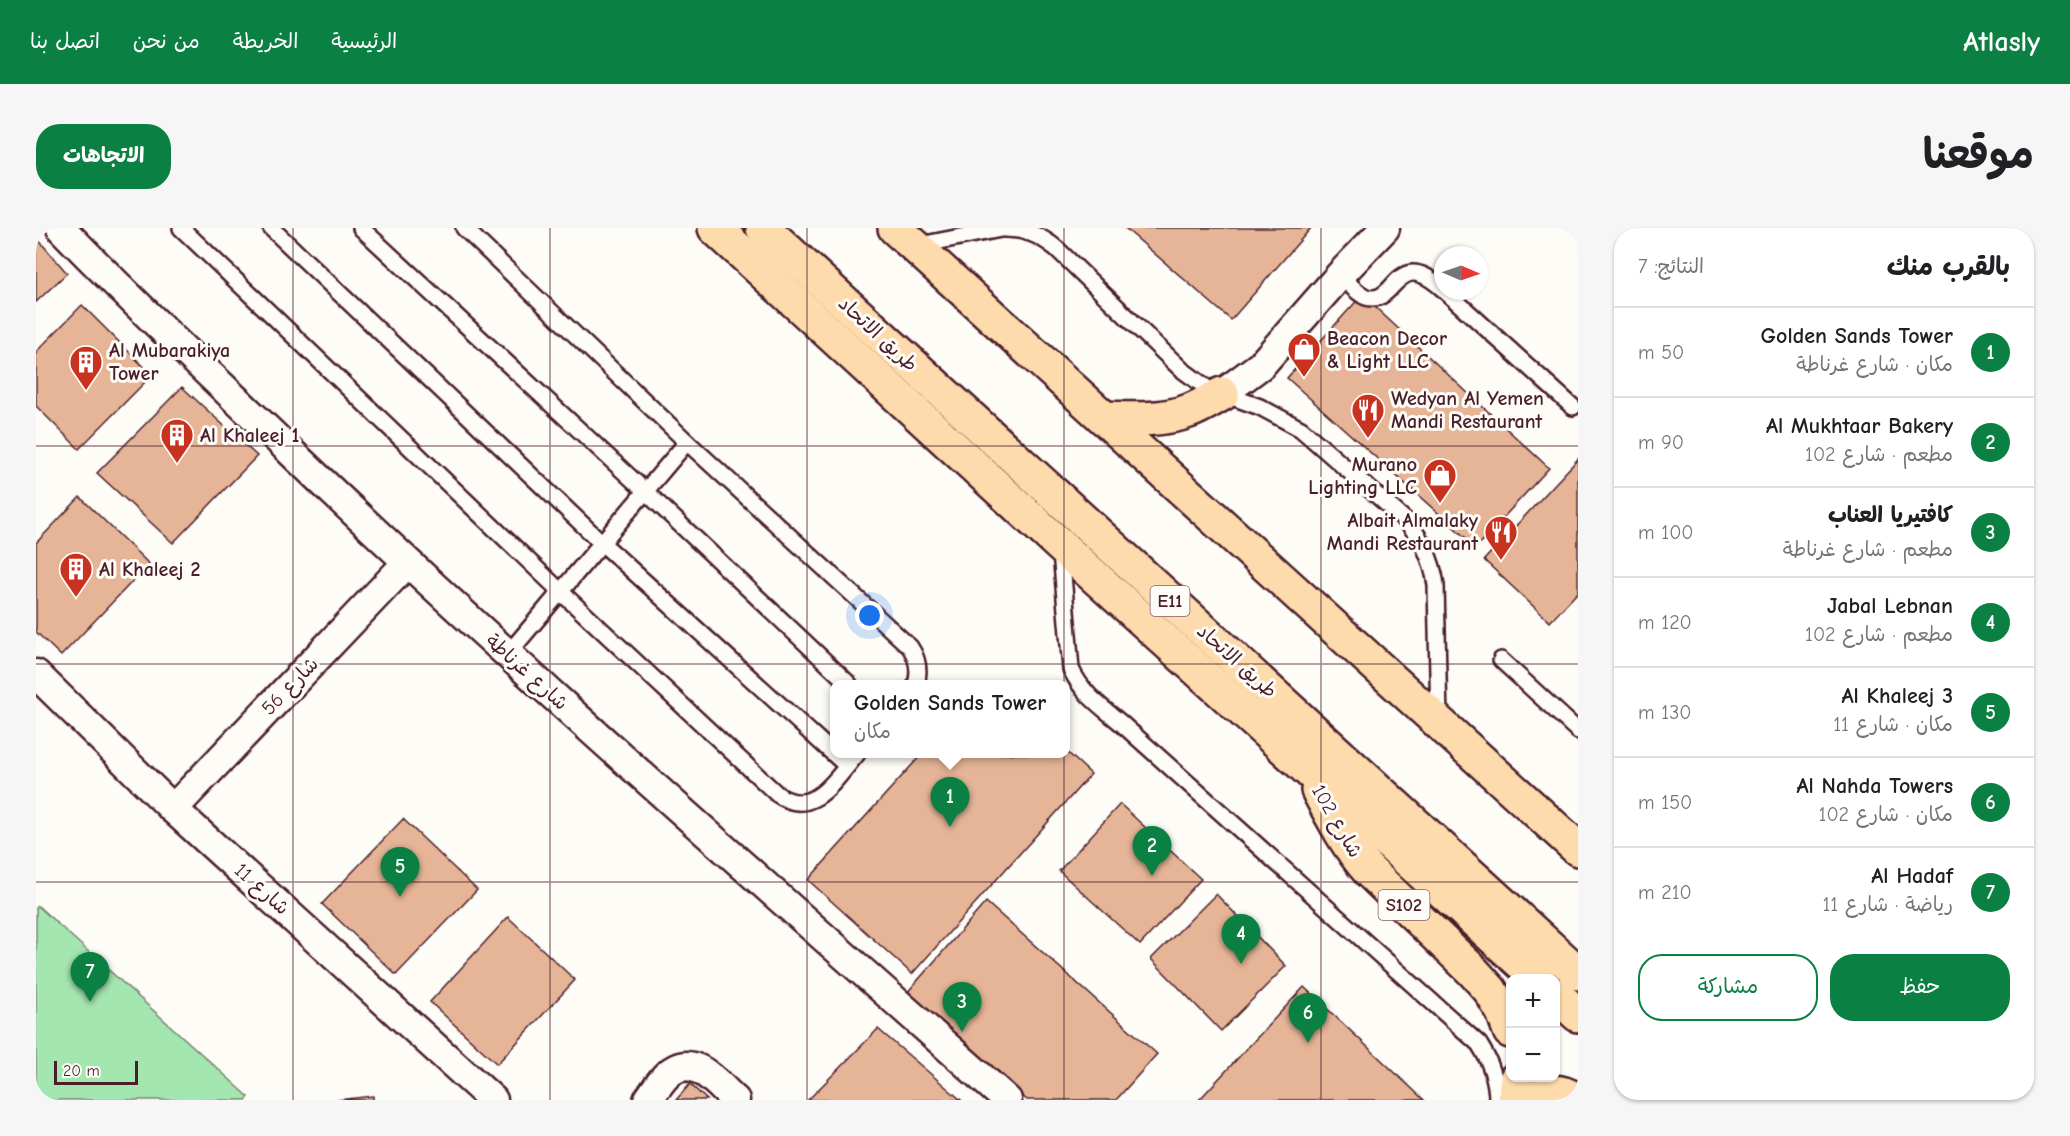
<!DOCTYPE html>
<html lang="ar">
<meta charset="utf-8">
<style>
body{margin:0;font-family:"Comic Neue","Playpen Sans Arabic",sans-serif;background:#f6f6f6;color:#202124;direction:rtl}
.controls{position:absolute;right:18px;bottom:18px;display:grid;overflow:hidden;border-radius:12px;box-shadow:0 2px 4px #0004}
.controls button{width:54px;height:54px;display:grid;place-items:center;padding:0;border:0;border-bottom:2px solid #e0e0e0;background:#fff;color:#202124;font:30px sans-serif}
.compass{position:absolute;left:1398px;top:18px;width:54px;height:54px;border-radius:50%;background:#fff;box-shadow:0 2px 4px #0004;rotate:92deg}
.scale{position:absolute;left:18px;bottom:15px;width:84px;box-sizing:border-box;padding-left:6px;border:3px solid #4a1f2b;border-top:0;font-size:16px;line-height:21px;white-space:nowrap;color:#4a1f2b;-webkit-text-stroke:4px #fdfcf7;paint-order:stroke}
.you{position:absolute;left:834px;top:388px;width:21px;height:21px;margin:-15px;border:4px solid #fff;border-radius:50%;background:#1a73e8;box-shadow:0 0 0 9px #1a73e833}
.badge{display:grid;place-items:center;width:39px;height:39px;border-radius:50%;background:#0b8043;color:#fff;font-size:20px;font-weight:700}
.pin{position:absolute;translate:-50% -50px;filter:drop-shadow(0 2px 3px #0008)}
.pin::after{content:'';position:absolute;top:32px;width:21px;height:18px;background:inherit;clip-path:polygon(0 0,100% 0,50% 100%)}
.popup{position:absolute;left:794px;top:452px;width:240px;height:78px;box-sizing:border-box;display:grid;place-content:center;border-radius:12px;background:#fff;filter:drop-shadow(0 2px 4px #0005);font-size:20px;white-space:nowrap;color:#757577}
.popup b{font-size:22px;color:#202124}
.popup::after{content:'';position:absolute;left:50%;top:100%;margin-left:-12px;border:12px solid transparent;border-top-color:#fff}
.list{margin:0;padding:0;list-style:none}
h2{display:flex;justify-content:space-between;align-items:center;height:78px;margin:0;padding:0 24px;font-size:26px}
h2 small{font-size:20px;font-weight:400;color:#757577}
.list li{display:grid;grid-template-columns:39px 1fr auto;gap:18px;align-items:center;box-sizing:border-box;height:90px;padding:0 24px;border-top:2px solid #e0e0e0}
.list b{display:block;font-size:22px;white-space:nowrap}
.list p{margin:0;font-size:20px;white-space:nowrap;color:#757577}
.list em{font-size:20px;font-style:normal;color:#757577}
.actions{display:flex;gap:12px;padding:18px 24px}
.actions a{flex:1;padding:14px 0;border:2px solid #0b8043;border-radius:24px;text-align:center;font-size:21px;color:#0b8043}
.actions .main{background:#0b8043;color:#fff}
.map{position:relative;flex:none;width:1542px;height:872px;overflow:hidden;direction:ltr;border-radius:24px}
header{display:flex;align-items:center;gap:36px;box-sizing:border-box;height:84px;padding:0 30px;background:#0b8043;color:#fff}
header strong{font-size:28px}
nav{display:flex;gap:33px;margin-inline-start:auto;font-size:21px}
.intro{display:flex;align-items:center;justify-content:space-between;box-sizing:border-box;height:144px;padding:0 36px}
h1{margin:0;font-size:42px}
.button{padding:15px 27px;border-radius:24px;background:#0b8043;color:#fff;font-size:21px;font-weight:700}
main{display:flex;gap:36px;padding:0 36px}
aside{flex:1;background:#fff;border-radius:24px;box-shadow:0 2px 4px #0004}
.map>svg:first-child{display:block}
.green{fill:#a4e6b0;stroke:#77826e;stroke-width:1.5}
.building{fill:#e6b597;stroke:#4a1f2b;stroke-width:1.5}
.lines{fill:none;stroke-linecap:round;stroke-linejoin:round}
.service-casing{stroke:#4a1f2b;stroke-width:20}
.minor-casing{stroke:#4a1f2b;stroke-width:33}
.primary-casing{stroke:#4a1f2b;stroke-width:38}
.motorway-casing{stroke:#4a1f2b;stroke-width:38}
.service{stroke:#fdfcf7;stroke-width:15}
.minor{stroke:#fdfcf7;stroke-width:28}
.primary{stroke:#fedbac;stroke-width:33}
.motorway{stroke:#fedbac;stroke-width:33}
.grid{fill:none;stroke:#4a1f2b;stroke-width:1.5;stroke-opacity:0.55}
.labels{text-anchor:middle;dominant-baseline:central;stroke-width:6;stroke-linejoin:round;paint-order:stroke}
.shield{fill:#fdfcf7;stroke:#806168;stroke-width:1.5}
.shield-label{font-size:18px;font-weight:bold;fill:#4a1f2b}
.street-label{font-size:20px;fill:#4a1f2b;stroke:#fdfcf7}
.poi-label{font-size:20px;font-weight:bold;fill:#4a1f2b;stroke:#fdfcf7;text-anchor:start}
</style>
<header>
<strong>Atlasly</strong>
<nav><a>الرئيسية</a><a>الخريطة</a><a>من نحن</a><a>اتصل بنا</a></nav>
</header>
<div class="intro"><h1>موقعنا</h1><a class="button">الاتجاهات</a></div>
<main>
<aside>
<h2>بالقرب منك<small>النتائج: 7</small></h2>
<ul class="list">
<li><span class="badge">1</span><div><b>Golden Sands Tower</b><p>مكان · شارع غرناطة</p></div><em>50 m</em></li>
<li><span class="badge">2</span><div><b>Al Mukhtaar Bakery</b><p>مطعم · شارع 102</p></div><em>90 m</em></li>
<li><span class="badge">3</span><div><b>كافتيريا العناب</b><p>مطعم · شارع غرناطة</p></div><em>100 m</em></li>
<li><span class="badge">4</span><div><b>Jabal Lebnan</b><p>مطعم · شارع 102</p></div><em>120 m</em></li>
<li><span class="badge">5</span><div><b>Al Khaleej 3</b><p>مكان · شارع 11</p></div><em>130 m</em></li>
<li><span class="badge">6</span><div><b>Al Nahda Towers</b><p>مكان · شارع 102</p></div><em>150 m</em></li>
<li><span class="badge">7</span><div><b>Al Hadaf</b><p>رياضة · شارع 11</p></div><em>210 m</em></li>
</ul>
<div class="actions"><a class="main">حفظ</a><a>مشاركة</a></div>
</aside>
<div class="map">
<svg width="1542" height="872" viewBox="0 0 1542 872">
<rect width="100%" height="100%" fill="#fdfcf7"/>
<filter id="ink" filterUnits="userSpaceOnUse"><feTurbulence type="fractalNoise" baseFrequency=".0167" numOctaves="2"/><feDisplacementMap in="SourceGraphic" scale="12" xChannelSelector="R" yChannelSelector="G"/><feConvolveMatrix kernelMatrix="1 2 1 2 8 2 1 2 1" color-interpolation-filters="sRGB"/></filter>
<g filter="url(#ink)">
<path class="green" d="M2 678 213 869 210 872H0V680Z"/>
<g class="building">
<path d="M1089 0H1275L1195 92Z"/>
<path d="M0 9 31 45 0 74Z"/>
<path d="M1326 67 1513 240 1440 319 1251 150Z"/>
<path d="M46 77 116 147 43 221 0 178V124Z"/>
<path d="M146 159 221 228 137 315 61 245Z"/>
<path d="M1542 231V364L1514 394 1448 332Z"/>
<path d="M44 269 113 336 25 428 0 404V315Z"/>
<path d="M1030 523 1055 546 876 746 772 652 886 526H1030Z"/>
<path d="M1084 576 1165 651 1104 717 1023 643Z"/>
<path d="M367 591 441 662 360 747 286 676Z"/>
<path d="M1180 666 1250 738 1185 803 1115 731Z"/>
<path d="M950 674 1121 826 1080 872H991L870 766Z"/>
<path d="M472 689 539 752 461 836 394 774Z"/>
<path d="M1268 759 1388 872H1163Z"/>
<path d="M842 801 925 872H772Z"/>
<path d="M654 856 671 872H640Z"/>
<path d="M337 868V872H301Z"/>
</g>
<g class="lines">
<defs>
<g id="service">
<path d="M145 0 525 364 741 566C777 592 800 550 821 526"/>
<path d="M235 0 566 315 811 538"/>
<path d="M325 0 610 264 813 456"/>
<path d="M428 0 651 214 874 419C882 431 884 443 880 456"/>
<path d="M879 18 965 1C988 0 1004 7 1021 21L1145 141 1171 160 1224 179 1265 201 1369 292C1387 311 1396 331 1400 357L1403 492"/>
<path d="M1304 47C1312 54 1320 65 1330 69 1361 79 1358 17 1407 61"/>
<path d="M1409 63 1537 179"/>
<path d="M1025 324 1035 441C1047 467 1065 478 1086 496L1443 816C1454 833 1461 851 1461 872"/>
<path d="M471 427 651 214"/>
<path d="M1465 432 1542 503"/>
</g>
<g id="minor">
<path d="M25 0C100 78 179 151 257 226 489 448 731 658 971 872"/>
<path d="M1186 166 1225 137 1304 47 1349 0"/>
<path d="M0 446 137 581 457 872"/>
<path d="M137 581 371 335"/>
<path d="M612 872C619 863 626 849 636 843 660 826 683 858 699 872"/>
</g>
<g id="primary">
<path d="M679 0 1025 318 1502 750"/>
<path d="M1282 562C1297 591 1312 619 1333 643L1436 742 1454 762 1467 784 1474 803"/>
<path d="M1520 767 1542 787"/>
<path d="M1479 872 1481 850"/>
<path d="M1498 872C1513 861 1525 862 1540 872"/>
</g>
<g id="motorway">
<path d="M727 0 1542 745"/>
<path d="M859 0 1542 621"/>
<path d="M1068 190C1096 191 1126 193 1153 183 1164 179 1175 172 1186 166"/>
</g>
</defs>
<use href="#service" class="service-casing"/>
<use href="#minor" class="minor-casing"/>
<use href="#primary" class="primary-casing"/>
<use href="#motorway" class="motorway-casing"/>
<use href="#service" class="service"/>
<use href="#minor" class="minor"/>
<use href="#primary" class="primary"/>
<use href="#motorway" class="motorway"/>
</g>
</g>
<path class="grid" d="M257 0V872M514 0V872M771 0V872M1028 0V872M1285 0V872M0 218H1542M0 436H1542M0 654H1542"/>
<defs>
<symbol id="shop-pin" viewBox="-11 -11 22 30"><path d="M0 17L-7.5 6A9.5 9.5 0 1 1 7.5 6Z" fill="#c8321e" stroke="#fdfcf7"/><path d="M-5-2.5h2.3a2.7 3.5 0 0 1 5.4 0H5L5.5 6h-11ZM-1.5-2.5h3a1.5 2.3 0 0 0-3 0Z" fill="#fff"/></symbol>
<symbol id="building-pin" viewBox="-11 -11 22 30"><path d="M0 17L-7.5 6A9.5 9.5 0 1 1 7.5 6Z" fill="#c8321e" stroke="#fdfcf7"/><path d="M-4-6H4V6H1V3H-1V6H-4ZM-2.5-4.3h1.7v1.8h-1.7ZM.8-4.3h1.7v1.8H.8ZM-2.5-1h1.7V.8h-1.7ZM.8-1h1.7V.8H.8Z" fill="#fff"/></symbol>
<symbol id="restaurant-pin" viewBox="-11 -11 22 30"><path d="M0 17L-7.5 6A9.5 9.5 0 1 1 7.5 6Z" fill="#c8321e" stroke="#fdfcf7"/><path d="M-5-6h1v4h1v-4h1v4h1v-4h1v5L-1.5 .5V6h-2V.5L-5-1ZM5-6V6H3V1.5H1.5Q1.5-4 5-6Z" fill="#fff"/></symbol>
</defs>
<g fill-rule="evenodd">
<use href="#shop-pin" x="1249" y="102" width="38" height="52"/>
<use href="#building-pin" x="31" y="115" width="38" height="52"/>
<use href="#restaurant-pin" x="1313" y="163" width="38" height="52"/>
<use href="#building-pin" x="122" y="188" width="38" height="52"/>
<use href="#shop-pin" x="1385" y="228" width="38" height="52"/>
<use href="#restaurant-pin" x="1446" y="285" width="38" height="52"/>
<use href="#building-pin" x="21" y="322" width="38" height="52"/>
</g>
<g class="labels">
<g class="shield">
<rect x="1114.5" y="358" width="39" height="30" rx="4.5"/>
<rect x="1342.5" y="662" width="51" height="30" rx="4.5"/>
</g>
<g class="shield-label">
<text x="1134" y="373">E11</text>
<text x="1368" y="677">S102</text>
</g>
<g class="street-label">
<text transform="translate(842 106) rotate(43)">طريق الاتحاد</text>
<text transform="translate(1201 433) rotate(42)">طريق الاتحاد</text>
<text transform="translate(491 444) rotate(42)">شارع غرناطة</text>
<text transform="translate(254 458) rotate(-46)">شارع 56</text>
<text transform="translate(1301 593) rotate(60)">شارع 102</text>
<text transform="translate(226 661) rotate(42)">شارع 11</text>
</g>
<g class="poi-label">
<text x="1291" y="110">Beacon Decor<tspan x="1291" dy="23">&amp; Light LLC</tspan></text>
<text x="73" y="122">Al Mubarakiya<tspan x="73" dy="23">Tower</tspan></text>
<text x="1355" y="170">Wedyan Al Yemen<tspan x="1355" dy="23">Mandi Restaurant</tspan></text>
<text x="164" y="207">Al Khaleej 1</text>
<text x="1381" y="236" text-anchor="end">Murano<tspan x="1381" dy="23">Lighting LLC</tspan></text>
<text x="1442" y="292" text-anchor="end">Albait Almalaky<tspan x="1442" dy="23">Mandi Restaurant</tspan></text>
<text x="63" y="341">Al Khaleej 2</text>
</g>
</g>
</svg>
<div class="controls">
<button>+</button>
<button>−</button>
</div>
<svg class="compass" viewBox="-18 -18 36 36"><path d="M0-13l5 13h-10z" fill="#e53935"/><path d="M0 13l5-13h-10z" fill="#757577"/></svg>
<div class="scale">20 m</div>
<div class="you"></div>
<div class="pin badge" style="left:914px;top:599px">1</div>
<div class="popup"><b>Golden Sands Tower</b>مكان</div>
<div class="pin badge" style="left:1116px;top:648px">2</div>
<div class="pin badge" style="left:926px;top:804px">3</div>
<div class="pin badge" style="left:1205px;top:736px">4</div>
<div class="pin badge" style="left:364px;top:669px">5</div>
<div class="pin badge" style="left:1272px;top:815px">6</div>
<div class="pin badge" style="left:54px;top:774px">7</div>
</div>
</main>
